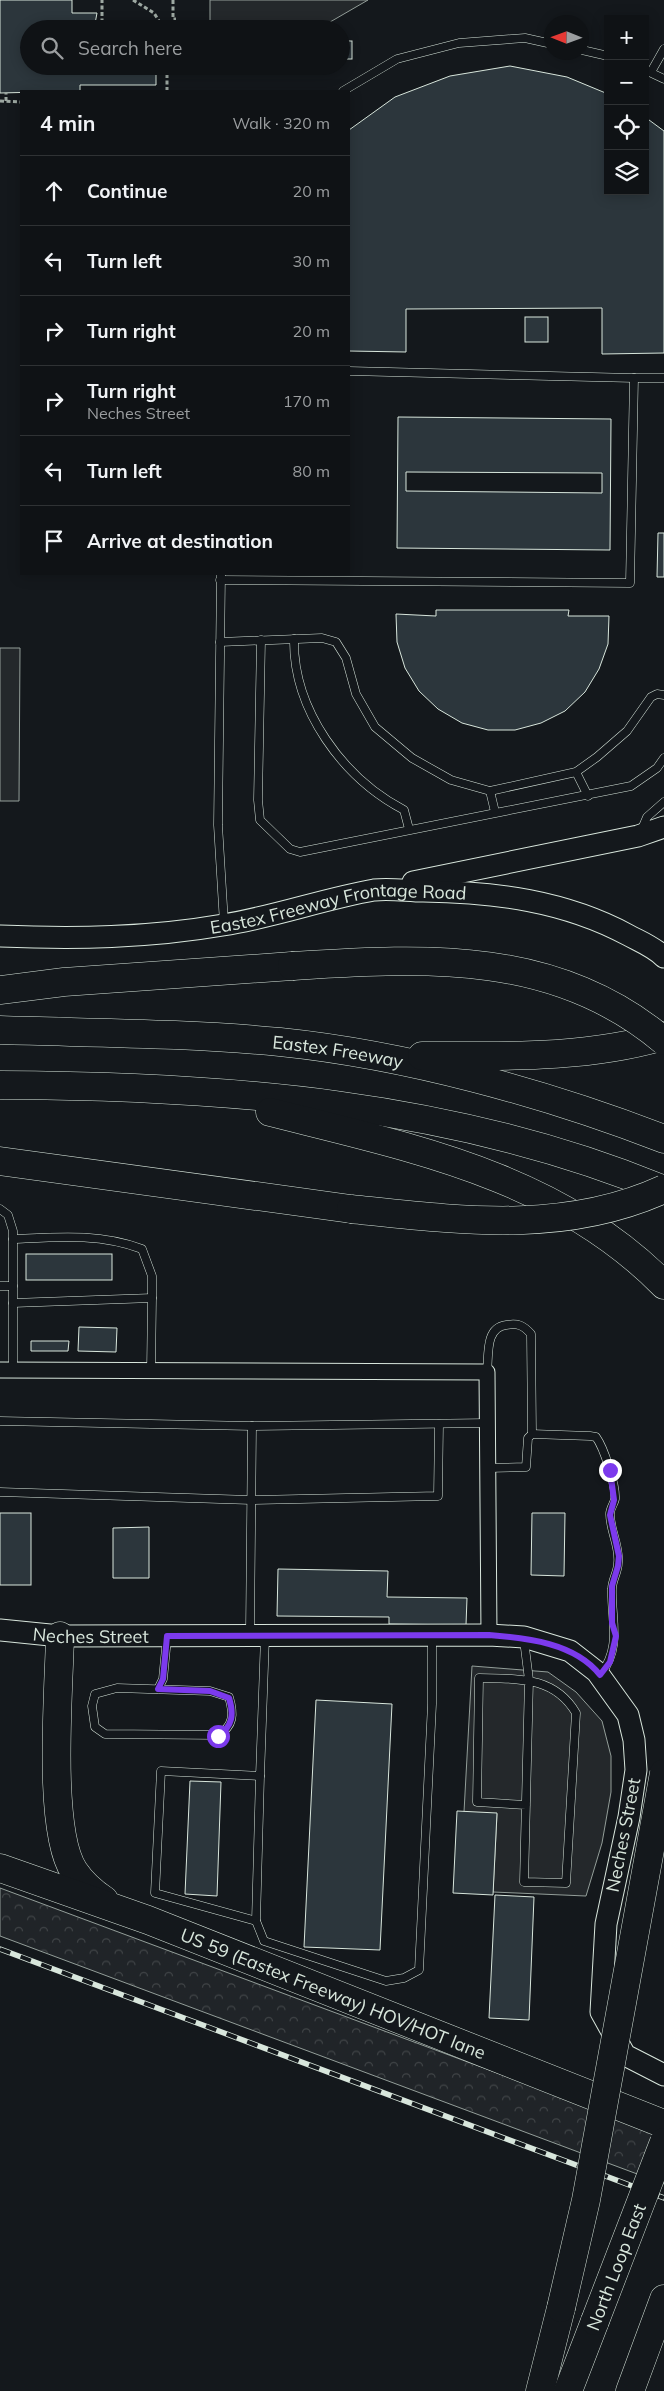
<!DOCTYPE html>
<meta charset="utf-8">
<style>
body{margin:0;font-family:Mulish,sans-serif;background:#1d2022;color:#f1f3f6}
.controls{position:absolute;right:15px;top:15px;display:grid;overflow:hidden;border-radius:0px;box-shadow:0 2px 12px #0003}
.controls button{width:45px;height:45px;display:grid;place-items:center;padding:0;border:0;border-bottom:1px solid #2f3234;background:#0f1215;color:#f1f3f6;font:25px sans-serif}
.compass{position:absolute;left:544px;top:15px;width:45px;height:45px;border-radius:50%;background:#0f1215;box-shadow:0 2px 12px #0003;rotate:271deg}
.stop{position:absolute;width:15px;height:15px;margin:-11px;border:4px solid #7c3aed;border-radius:50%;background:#fff}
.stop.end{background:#7c3aed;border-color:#fff;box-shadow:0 1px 5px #0008}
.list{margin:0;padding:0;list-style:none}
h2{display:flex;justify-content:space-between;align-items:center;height:65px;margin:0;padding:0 20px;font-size:21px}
h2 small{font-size:16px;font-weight:400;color:#9b9ea0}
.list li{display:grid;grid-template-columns:32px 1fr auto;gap:15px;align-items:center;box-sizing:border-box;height:70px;padding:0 20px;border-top:1px solid #2f3234}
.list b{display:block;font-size:19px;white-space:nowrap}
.list p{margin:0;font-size:16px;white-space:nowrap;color:#9b9ea0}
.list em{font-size:16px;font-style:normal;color:#9b9ea0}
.icon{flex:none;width:28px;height:28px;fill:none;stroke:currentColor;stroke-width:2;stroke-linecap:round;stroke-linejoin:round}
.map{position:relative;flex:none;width:664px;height:2391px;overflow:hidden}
.search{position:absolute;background:#0f1215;box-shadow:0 2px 12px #0003;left:20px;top:20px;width:330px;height:55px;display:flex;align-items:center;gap:12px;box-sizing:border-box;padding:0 18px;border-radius:28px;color:#9b9ea0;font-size:19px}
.panel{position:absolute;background:#0f1215;box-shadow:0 2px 12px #0003;left:20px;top:90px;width:330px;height:485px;border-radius:0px}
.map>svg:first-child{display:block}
.forest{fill:url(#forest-crowns);stroke:#939e99}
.parking{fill:#24282b;stroke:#939e99}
.building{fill:#2c363c;stroke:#d8e6dc;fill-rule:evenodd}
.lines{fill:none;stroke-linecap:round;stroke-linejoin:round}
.service-casing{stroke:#d8e6dc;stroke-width:9}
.minor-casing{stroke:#d8e6dc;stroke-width:17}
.secondary-casing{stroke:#d8e6dc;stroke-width:23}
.motorway-casing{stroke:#d8e6dc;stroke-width:29}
.path{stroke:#9da8a2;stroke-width:3;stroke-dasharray:4 2.5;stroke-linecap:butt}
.service{stroke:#14181c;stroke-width:8}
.minor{stroke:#14181c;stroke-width:15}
.secondary{stroke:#14181c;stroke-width:21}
.motorway{stroke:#14181c;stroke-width:28}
.rail-casing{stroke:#d8e6dc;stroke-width:5.5}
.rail{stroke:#14181c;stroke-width:4;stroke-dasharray:11;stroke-linecap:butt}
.motorway-bridge-casing{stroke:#d8e6dc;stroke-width:29;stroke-linecap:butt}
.motorway-bridge{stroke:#14181c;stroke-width:28}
.route{stroke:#7c3aed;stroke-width:6}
.labels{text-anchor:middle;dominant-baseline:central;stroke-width:4;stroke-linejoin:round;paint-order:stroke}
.street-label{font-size:18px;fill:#d8e6dc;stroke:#14181c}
</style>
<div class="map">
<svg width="664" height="2391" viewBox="0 0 664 2391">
<defs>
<pattern id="forest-crowns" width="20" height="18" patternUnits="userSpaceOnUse" patternTransform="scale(1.25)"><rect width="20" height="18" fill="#202428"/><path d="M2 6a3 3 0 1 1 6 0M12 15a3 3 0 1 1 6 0" fill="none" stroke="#404447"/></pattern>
</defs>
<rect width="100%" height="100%" fill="#14181c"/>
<path class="forest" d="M0 1888 664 2135V2184L0 1936Z"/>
<g class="parking">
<path d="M210 0H368L318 29H210Z"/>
<path d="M0 648H20L19 801H0Z"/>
<path d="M472 1666 548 1672 576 1692 602 1721 611 1756V1792L602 1843 586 1896 493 1892 497 1814 464 1812Z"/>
</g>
<g class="building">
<path d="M0 0H72V13H97L94 29H29V66H156V85H80V91L0 93Z"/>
<rect x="341" y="41" width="11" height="18"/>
<path d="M510 66 567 77 608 94V191H645V117L664 131V353L602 354V308L406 309V352L349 351V130L395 97 450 76Z"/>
<rect x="525" y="317" width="23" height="25"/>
<path d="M398 417 611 419 610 550 397 548ZM406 472 602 473V493L406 491Z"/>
<path d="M658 533H664V577H657Z"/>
<path d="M436 610H569L568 616H609L608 644 599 669 585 692 565 711 541 723 515 730H488L462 723 438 709 419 691 405 668 397 642 396 614 436 616Z"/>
<rect x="26" y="1254" width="86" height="26"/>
<path d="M79 1327 117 1328 116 1352 78 1351Z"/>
<path d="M31 1341H69L68 1351H31Z"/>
<rect x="0" y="1513" width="31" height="72"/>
<path d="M532 1513H565L564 1576 531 1575Z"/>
<path d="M149 1527V1578H113V1528Z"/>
<path d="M278 1569 388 1571 387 1597 467 1598 466 1625 389 1624V1617L277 1616Z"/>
<path d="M316 1700 392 1704 380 1950 304 1947Z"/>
<path d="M190 1781 221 1782 217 1896 185 1894Z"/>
<path d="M457 1811 497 1813 493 1895 453 1893Z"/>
<path d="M495 1895 534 1897 529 2020 489 2018Z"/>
</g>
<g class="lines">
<defs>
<g id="service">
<path d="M582 50 608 56"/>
<path d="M645 70 664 79"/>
<path d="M651 72 664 49"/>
<path d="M343 91 397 59 459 43 525 38 552 44"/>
<path d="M349 371 634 378"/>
<path d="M221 574 218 825 224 923"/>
<path d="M220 580 630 583 634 378H664"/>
<path d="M294 639C293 710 343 778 404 810L409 829"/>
<path d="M261 640 258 800 260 820 290 849 300 852 631 786 657 768 664 758"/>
<path d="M220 642 322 638 336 642 346 658 356 694 375 727 412 758 451 780 490 791 576 772 597 757 627 731 651 697 657 694 664 695"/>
<path d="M576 772 588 796"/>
<path d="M490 791 495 812"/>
<path d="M641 831 647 817 664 802"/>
<path d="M0 1209 8 1215 13 1231V1370"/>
<path d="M13 1239C57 1237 100 1233 142 1249L152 1276V1298"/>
<path d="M0 1286H13"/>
<path d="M13 1303 152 1298 151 1371"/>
<path d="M487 1372C489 1354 485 1328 506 1325 518 1323 523 1325 531 1334L532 1434"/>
<path d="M0 1421 252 1426"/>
<path d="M488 1468 526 1467 528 1438 532 1434 590 1436 596 1437C604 1448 616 1485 615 1499 614 1504 610 1508 610 1514 610 1531 620 1546 618 1563 618 1572 612 1580 612 1589 611 1620 622 1646 601 1674"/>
<path d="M0 1492 251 1500 438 1496 439 1424"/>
<path d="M250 1633 252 1426 488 1423"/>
<path d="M265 1637 260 1776 161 1771 155 1893 256 1921 264 1941 386 1981 404 1978 419 1970 432 1704V1637"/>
<path d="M524 1640 529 1680 524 1882 566 1883 576 1713C554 1676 518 1679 479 1678L477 1802 526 1805"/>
<path d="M117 1688 210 1691 229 1697C234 1714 234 1726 218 1735L105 1734 95 1727 92 1706 95 1694Z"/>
<path d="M158 1689 163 1679 167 1638"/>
<path d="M256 1921 260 1776"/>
</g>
<path id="minor" d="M0 1370 487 1372 489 1635"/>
<g id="secondary">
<path d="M413 882 638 836 664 827"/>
<path id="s1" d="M0 936C75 939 148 938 223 925 274 917 323 899 374 890 390 888 408 891 423 891 495 892 565 901 628 935 641 942 654 947 664 957"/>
<path id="s2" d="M0 1630 60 1636 489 1635 524 1637 570 1651 597 1672 628 1715 634 1740 636 1770 629 1817 606 1924 601 2012 625 2055 664 2075"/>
</g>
<g id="motorway">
<path d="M0 990 64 982 292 966"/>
<path id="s3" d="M0 1030C93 1033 187 1033 280 1042 407 1055 545 1093 664 1139"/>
<path d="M422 1056C502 1056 587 1059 664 1036"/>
<path d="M0 1085C224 1086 455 1103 664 1190"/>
<path d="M270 1112C412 1148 557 1176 664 1285"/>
<path d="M0 1161 351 1209"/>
<path d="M60 1636C59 1689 47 1830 74 1871 82 1883 92 1892 104 1900"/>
<path id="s4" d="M0 1868 148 1920 664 2124"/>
<path d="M540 2391 561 2308"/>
<path d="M568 2391 595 2321"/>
<path d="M630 2391 664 2299"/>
</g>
</defs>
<use href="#service" class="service-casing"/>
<use href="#minor" class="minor-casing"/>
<use href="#secondary" class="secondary-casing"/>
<use href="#motorway" class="motorway-casing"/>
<g class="path">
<path d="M133 0 154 13 164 29"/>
<path d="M173 0V19H176"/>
<path d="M102 29V0"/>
<path d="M167 91V66"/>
<path d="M0 101 21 102"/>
<path d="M6 101V93"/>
</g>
<use href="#service" class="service"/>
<use href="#minor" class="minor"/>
<use href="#secondary" class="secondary"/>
<use href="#motorway" class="motorway"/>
<defs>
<path id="rail" d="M0 1949 664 2198"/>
</defs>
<use href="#rail" class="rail-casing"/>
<use href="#rail" class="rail"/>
<defs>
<g id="motorway-bridge">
<path d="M292 966C425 958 555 949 664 1041"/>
<path d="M351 1209C457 1220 564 1235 664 1189"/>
<path d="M561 2308 586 2200 664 1773"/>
<path d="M595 2321 664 2142"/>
</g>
</defs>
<use href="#motorway-bridge" class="motorway-bridge-casing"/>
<use href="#motorway-bridge" class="motorway-bridge"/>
</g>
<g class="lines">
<path class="route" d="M218 1736C233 1726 234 1714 229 1698L210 1691 158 1689 163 1679 167 1636 489 1635C527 1638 575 1643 600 1675L610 1662 616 1636 612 1623V1586L618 1566 619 1556 610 1515 614 1500 610 1470"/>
</g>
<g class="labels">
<g class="street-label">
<text stroke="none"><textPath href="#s1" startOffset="341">Eastex Freeway Frontage Road</textPath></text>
<text stroke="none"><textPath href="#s3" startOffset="339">Eastex Freeway</textPath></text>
<text stroke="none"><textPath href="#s2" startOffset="91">Neches Street</textPath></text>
<text transform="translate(623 1835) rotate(-79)">Neches Street</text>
<text stroke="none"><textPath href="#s4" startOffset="356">US 59 (Eastex Freeway) HOV/HOT lane</textPath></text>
<text transform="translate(616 2267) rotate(-69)">North Loop East</text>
</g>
</g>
</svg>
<div class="controls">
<button>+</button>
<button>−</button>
<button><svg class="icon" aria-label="locate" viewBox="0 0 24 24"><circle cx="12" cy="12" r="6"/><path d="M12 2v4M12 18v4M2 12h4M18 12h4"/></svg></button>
<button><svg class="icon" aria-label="layers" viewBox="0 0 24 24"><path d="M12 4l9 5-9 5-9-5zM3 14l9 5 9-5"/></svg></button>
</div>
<svg class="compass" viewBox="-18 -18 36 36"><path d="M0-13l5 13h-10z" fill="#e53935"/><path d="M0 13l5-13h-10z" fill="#9b9ea0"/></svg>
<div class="stop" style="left:218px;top:1736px"></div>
<div class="stop end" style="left:610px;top:1470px"></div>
<div class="search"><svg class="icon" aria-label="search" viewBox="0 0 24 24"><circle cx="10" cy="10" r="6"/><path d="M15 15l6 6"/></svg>Search here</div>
<section class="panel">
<h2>4 min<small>Walk · 320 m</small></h2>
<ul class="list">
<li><svg class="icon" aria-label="ahead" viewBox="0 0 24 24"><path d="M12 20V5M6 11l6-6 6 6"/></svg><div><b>Continue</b></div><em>20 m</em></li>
<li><svg class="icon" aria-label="left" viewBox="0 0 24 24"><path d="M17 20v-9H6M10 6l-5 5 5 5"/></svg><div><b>Turn left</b></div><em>30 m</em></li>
<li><svg class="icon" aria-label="right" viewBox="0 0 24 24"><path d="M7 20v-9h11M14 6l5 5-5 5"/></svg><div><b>Turn right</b></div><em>20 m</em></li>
<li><svg class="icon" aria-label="right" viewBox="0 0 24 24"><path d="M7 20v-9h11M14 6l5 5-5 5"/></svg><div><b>Turn right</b><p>Neches Street</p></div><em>170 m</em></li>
<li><svg class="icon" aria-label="left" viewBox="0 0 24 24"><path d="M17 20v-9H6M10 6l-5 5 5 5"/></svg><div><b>Turn left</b></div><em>80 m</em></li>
<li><svg class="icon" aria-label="arrive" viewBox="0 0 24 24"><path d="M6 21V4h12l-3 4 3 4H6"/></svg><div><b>Arrive at destination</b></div></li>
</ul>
</section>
</div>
